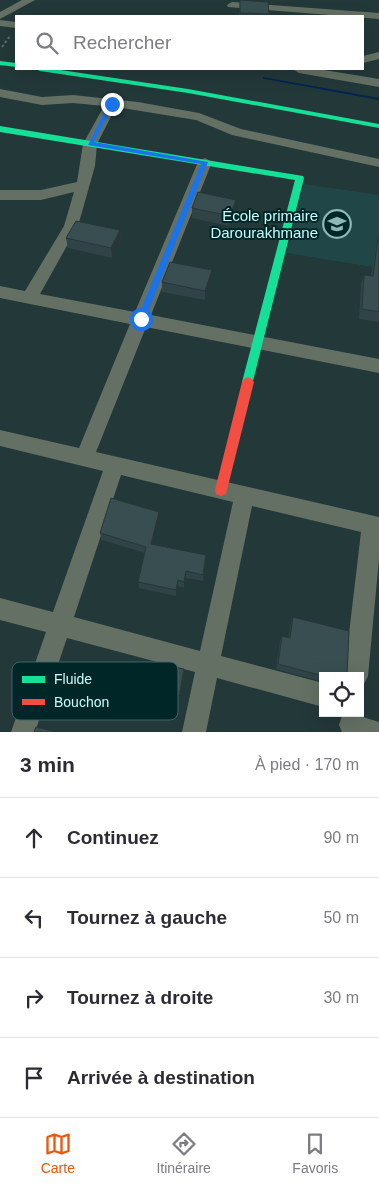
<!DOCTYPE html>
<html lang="fr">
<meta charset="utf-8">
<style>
body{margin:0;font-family:Helvetica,sans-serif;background:#f7f7f7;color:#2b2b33}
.controls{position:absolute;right:15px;bottom:15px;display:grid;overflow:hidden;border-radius:0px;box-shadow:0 5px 20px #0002}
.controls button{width:45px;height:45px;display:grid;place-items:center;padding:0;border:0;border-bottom:1px solid #e1e1e2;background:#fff;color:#2b2b33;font:25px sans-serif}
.stop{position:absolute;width:15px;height:15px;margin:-11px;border:4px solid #1a73e8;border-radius:50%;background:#fff}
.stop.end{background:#1a73e8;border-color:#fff;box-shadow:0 1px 5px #0008}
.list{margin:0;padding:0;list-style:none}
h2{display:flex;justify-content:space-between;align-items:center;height:65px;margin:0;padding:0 20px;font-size:21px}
h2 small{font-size:16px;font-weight:400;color:#7c7c81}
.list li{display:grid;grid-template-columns:32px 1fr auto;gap:15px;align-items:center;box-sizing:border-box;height:80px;padding:0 20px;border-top:1px solid #e1e1e2}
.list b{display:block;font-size:19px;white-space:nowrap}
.list em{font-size:16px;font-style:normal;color:#7c7c81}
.icon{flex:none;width:28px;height:28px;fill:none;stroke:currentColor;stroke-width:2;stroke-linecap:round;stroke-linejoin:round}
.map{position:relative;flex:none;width:379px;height:732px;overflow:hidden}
.search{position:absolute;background:#fff;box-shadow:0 5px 20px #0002;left:15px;right:15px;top:15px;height:55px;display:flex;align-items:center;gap:12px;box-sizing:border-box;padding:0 18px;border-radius:0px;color:#7c7c81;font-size:19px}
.sheet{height:385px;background:#fff}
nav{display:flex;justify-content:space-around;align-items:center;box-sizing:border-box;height:70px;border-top:1px solid #e1e1e2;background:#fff;font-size:14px;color:#7c7c81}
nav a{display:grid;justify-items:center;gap:2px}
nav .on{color:#ea580c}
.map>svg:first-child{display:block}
.built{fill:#204647}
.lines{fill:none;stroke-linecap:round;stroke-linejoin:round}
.stream{fill:#032452;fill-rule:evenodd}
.path{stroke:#5e6d67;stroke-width:2;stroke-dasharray:2.5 2.5;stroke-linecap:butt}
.street{fill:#647064;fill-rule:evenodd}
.fast{fill:#16e098;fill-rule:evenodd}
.jam{fill:#f24e42;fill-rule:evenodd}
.wall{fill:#304346}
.shaded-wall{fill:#273739}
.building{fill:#384e51;stroke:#273739}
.route{fill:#1a73e8}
.labels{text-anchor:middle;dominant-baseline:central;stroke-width:4;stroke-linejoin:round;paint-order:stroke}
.poi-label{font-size:15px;fill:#c7fbfc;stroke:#002627;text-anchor:end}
.key{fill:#002627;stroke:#3c6667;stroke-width:1}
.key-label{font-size:14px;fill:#c7fbfc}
</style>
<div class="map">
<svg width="379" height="732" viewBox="0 0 379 732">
<rect width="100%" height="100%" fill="#233839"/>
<path class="built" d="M304 184 379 195V268L287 253Z"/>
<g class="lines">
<path class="stream" d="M263 77 379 98V100L265 79H263Z"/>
<path class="path" d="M2 47 10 36"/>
<g class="street">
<path d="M22 0H35L0 19V12Z"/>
<path d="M232 2 379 13V19L228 7 227 5Z"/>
<path d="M0 20 16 22V28L0 26Z"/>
<path d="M379 52V59L363 63V56Z"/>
<path d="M293 69H318L379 79V87L299 73Z"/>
<path d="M0 89 42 97 73 95 138 102 199 113 241 129 379 159V167L232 135 196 120 116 107 97 144 95 166 78 226 40 294 135 312 198 162 205 158 212 162 151 315 379 359V373L146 327 96 452 379 517V559L368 676 364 684 360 686V676H344L361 532 252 506 221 656 323 683V707L217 678 206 732H182L195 672 67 638 35 732H11L46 632 0 620V598L53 612 103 471 0 446V430L79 448 130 324 0 298V286L25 291 64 226 74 192 41 200H0V190H41L77 182 83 144 104 106 73 103 42 105 0 97ZM121 475 233 502 200 651 74 617Z"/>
<path d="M350 713 379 722V732H342L339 725 342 716Z"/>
</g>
<g class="fast">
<path d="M0 61 16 63V67L0 65Z"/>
<path d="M36 69H54L188 89 379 124V128L188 93 40 71Z"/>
<path d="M0 126 303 176 304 178 252 385H244L242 382 295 180 0 132Z"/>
</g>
<path class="jam" d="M248 377 252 379 254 382 226 494 221 496 216 494 215 490 242 382 244 379Z"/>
</g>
<g class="wall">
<path d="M240 0 269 14 268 16H239Z"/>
<path d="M192 208 235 210 229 226 192 218Z"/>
<path d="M120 230 121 240 112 258 68 248 66 238Z"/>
<path d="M378 238H379V322L359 319 361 284 364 275 371 276 375 248Z"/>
<path d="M212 270V280L205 300 162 292V282Z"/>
<path d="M159 519 153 544 206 562 203 581 186 578 184 588 178 586 176 596 139 588 138 582 145 553 102 540 100 533Z"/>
<path d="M293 617 323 676V682L276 669 280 641 282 636 289 637 291 623Z"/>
<path d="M184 672 180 694 145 687V684Z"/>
</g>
<g class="shaded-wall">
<path d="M236 200 235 210 229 226 230 216Z"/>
<path d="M120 230 121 240 112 258 111 248Z"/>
<path d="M212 270V280L205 300V291Z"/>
<path d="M159 512V519L152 551 151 544Z"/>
<path d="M206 555V562L203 581V575Z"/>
<path d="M186 571V578L184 588V582Z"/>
<path d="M178 580V586L176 596V590Z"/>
<path d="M0 714 4 717 0 728Z"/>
</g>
<g class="building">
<path d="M240 0 268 2 269 14 240 13Z"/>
<path d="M198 192 236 200 230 216 192 208Z"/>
<path d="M76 221 120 230 111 248 66 238Z"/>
<path d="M378 238H379V312L362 309 364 275 373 276Z"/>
<path d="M170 262 212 270 205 291 162 282Z"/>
<path d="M111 498 159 512 151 544 206 555 203 575 186 571 184 582 178 580 176 590 138 582 146 547 100 533Z"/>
<path d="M293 617 349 631 347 676H323L278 664 282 636 290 638Z"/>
<path d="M149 662 184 669 180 692 145 684Z"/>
<path d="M36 727 57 732H34Z"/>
</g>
<path class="route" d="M109 103 114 104 94 142 208 162 145 319 141 322 137 319 201 164 88 145Z"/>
<defs>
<symbol id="school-ring" viewBox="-11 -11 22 22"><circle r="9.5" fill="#002627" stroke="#8eb7b8" stroke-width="1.5"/><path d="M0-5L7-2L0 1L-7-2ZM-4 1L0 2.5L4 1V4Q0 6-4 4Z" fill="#8eb7b8"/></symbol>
</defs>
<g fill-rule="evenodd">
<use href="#school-ring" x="321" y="208" width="32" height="32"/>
</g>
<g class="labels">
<g class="poi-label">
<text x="318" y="215">École primaire<tspan x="318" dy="17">Darourakhmane</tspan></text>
</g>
</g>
<rect x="12" y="662" width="166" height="58" rx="8" class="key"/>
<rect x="22" y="676" width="23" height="7" fill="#16e098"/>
<rect x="22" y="699" width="23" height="6" fill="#f24e42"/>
<g class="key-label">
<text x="54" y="684">Fluide</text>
<text x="54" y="707">Bouchon</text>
</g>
</svg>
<div class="controls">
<button><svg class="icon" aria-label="locate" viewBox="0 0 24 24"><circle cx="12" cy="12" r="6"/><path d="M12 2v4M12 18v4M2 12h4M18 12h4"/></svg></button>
</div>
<div class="stop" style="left:141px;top:319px"></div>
<div class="stop end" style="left:112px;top:104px"></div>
<div class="search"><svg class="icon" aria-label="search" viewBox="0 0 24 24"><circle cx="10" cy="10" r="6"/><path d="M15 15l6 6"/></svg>Rechercher</div>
</div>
<section class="sheet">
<h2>3 min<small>À pied · 170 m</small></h2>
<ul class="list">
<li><svg class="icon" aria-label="ahead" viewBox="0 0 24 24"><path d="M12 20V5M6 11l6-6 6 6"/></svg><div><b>Continuez</b></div><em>90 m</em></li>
<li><svg class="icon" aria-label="left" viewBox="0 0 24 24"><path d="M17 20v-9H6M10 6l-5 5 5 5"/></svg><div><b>Tournez à gauche</b></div><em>50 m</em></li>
<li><svg class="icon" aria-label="right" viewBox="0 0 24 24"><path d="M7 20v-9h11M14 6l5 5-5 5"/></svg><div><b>Tournez à droite</b></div><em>30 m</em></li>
<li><svg class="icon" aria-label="arrive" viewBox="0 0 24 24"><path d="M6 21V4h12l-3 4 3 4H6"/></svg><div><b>Arrivée à destination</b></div></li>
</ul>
</section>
<nav>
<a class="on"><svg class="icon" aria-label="map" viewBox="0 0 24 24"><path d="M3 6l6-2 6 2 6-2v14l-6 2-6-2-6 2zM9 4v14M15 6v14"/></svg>Carte</a>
<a><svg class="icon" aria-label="directions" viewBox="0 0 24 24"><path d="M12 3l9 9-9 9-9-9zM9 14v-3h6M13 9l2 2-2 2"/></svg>Itinéraire</a>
<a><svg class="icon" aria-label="saved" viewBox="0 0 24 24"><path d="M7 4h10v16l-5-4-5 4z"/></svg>Favoris</a>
</nav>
